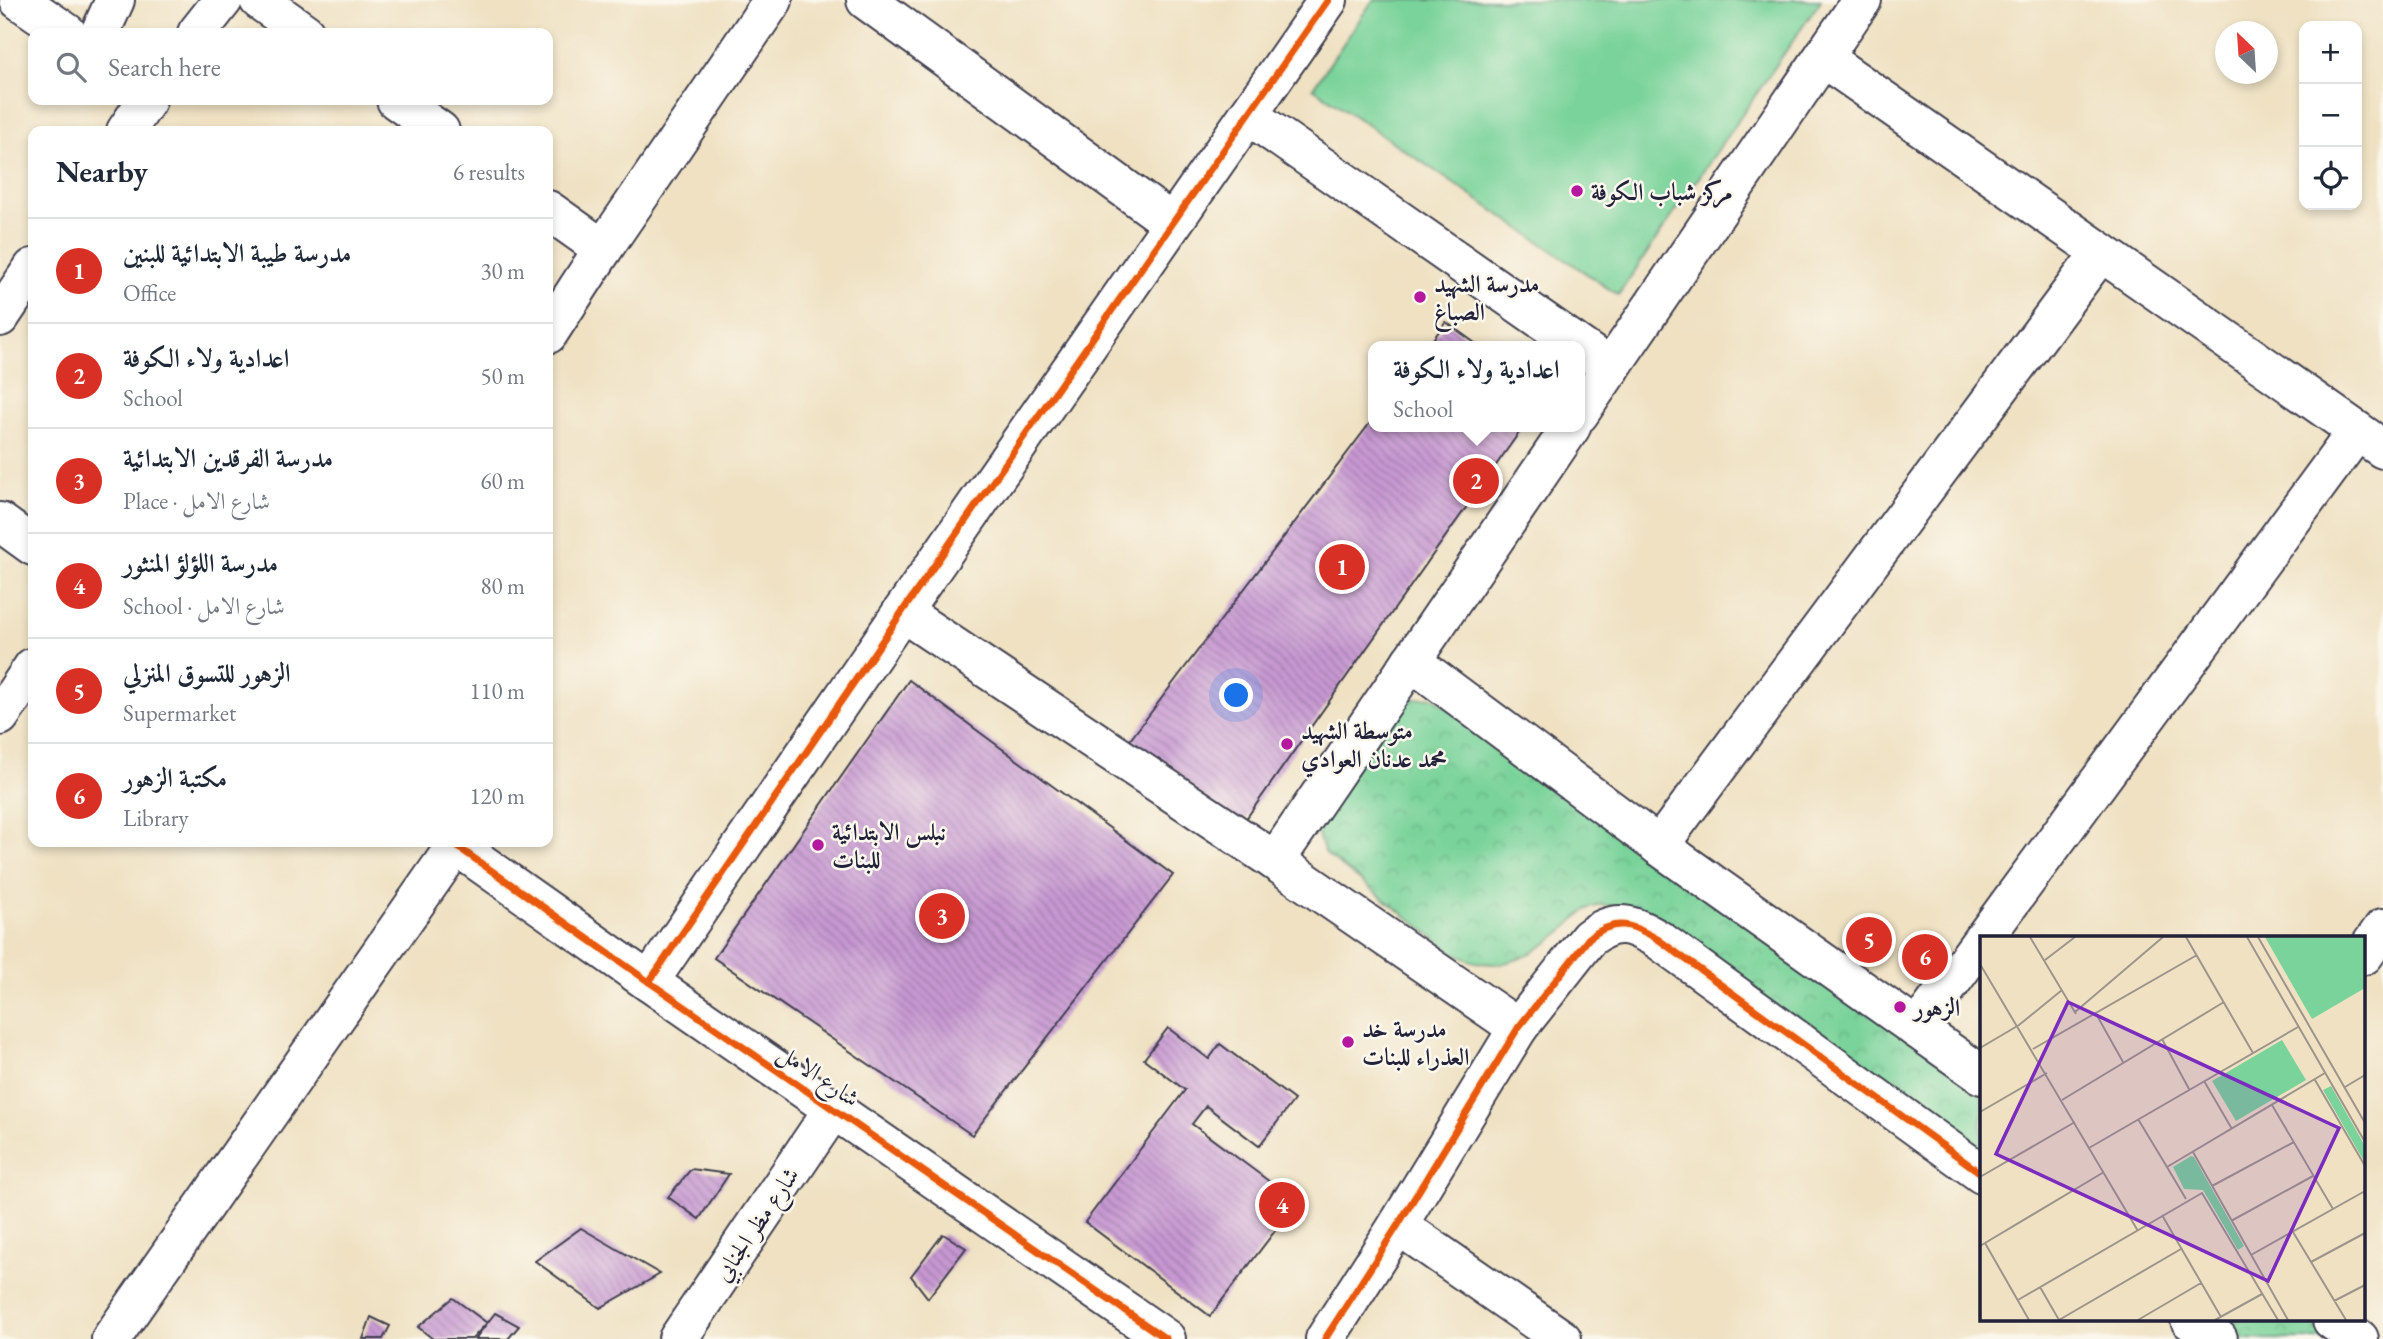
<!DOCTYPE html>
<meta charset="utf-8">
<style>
body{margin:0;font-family:"EB Garamond",Amiri,serif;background:#f2f2f3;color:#1f2937}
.controls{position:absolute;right:21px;top:21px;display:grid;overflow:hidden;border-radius:14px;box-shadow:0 4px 10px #0003}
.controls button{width:63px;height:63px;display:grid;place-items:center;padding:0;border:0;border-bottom:2px solid #e0e1e3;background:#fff;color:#1f2937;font:35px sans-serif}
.compass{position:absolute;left:2215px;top:21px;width:63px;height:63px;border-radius:50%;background:#fff;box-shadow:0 4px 10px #0003;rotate:335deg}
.you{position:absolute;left:1237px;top:696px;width:24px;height:24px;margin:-18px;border:5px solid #fff;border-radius:50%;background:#1a73e8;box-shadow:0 0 0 10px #1a73e833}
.badge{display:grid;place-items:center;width:46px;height:46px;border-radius:50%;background:#d93025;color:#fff;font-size:23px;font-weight:700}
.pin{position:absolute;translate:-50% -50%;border:4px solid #fff;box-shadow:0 2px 7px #0006}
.popup{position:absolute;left:1368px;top:341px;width:217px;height:91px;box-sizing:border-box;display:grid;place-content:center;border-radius:14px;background:#fff;filter:drop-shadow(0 2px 5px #0005);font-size:23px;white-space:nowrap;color:#747a83}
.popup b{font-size:26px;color:#1f2937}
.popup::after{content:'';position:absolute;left:50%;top:100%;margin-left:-14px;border:14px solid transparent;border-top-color:#fff}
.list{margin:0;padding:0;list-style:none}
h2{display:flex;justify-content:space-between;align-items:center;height:91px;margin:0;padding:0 28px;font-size:30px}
h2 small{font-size:23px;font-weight:400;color:#747a83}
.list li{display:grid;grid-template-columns:46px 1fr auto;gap:21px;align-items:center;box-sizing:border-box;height:105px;padding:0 28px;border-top:2px solid #e0e1e3}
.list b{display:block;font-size:26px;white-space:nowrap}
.list p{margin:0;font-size:23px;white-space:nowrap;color:#747a83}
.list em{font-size:23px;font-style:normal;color:#747a83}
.icon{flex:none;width:38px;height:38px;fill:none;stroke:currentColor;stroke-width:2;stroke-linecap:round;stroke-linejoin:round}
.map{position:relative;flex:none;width:2383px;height:1339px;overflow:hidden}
.search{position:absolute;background:#fff;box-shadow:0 4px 10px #0003;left:28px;top:28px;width:525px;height:77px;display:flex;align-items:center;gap:18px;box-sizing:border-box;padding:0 24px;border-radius:14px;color:#747a83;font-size:26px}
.panel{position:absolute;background:#fff;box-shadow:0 4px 10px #0003;left:28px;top:126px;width:525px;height:721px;border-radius:14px}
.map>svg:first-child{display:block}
.park{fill:url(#park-crowns);stroke:#4e7a6a;stroke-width:2}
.pitch{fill:#79d39a;stroke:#4e7a6a;stroke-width:2}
.building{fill:url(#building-back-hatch)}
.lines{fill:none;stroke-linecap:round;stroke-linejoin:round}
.street-casing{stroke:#413f4f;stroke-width:42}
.street{stroke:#fff;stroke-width:38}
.cycleway-casing{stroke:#fbf7ec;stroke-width:11}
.cycleway{stroke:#e8590c;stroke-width:7}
.poi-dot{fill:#b5179e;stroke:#fbf7ec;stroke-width:2.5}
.labels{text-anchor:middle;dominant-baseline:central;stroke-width:5;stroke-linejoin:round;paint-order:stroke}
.poi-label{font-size:24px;font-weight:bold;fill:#22223b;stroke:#fbf7ec;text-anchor:start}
.street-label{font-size:24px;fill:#22223b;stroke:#fbf7ec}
.inset-road{fill:none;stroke:#9d958c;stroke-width:2}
.view{fill:#7b2cbf;fill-opacity:0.15;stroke:#7b2cbf;stroke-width:3.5}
.inset-edge{fill:none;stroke:#22223b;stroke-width:3.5}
</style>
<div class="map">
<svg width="2383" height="1339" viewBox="0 0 2383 1339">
<defs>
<pattern id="park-crowns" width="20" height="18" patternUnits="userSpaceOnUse" patternTransform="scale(1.75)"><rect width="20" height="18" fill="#79d39a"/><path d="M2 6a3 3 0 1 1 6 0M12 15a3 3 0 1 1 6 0" fill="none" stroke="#68b586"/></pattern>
<pattern id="building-back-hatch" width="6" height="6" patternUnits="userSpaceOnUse" patternTransform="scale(1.75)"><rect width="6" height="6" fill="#c798d2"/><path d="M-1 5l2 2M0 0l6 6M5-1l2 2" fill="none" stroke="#a17cac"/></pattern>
</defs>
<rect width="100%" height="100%" fill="#fbf7ec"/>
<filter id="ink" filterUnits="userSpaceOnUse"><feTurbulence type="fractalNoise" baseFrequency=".0143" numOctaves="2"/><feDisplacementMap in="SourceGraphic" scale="14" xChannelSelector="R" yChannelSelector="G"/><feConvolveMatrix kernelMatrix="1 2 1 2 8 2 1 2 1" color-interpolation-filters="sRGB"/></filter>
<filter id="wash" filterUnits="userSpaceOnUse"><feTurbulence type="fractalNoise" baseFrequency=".00686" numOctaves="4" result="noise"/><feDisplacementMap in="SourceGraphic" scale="28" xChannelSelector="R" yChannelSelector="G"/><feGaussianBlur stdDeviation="1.57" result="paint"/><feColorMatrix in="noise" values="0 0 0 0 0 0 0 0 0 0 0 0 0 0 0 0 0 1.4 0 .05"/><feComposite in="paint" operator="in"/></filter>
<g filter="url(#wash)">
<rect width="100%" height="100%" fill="#efe1c2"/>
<g class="park">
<path d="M1433 697 1982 1088V1160L1626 908C1614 905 1600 903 1588 909 1578 914 1569 927 1559 934 1527 960 1493 976 1454 953L1326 854 1318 836 1321 816 1398 708 1413 699Z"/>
<path d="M2217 1320H2307L2335 1339H2245Z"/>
</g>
<path class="pitch" d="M1373 0H1821L1618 295 1313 88Z"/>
<g id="blocks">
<g class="building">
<path d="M1446 322 1479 346H1428Z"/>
<path d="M1373 419V427H1523L1236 833 1130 740Z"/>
<path d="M909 680 1173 875 972 1135 714 958Z"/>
<path d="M1168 1028 1209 1059 1220 1044 1294 1100 1259 1146 1206 1106 1192 1124 1297 1202 1210 1316 1085 1222 1185 1090 1144 1059Z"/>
<path d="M691 1169 729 1174 699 1219 668 1197Z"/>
<path d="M581 1228 660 1274 600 1308 535 1261Z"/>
<path d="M943 1234 966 1248 928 1298 911 1276Z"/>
<path d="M453 1298 487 1323 472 1339H433L418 1327Z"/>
<path d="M495 1313 519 1326 508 1339H475Z"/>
<path d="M371 1317 390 1326 383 1339H363Z"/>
</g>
</g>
</g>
<g filter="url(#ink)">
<use href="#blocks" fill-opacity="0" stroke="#413f4f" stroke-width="2"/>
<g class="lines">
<defs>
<g id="street">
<path d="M19 0 67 33"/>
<path d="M259 0 305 33"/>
<path d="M866 0 1172 223"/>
<path d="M100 33 115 0"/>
<path d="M197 33 223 0"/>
<path d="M1823 58 2383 449"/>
<path d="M396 100 440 131"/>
<path d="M1248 115 1611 368"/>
<path d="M126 131 147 100"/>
<path d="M548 210 603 249"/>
<path d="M0 317 33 268"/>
<path d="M548 334 603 249 773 0"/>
<path d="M1579 414 1862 0"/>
<path d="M0 522 33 546"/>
<path d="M902 612 1275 861"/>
<path d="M1411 661 1659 846 1982 1075"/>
<path d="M0 716 33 667"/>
<path d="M451 842 649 982 1166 1339"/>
<path d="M1659 846 2101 252"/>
<path d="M1984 938 2357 431"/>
<path d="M2364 955 2383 928"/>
<path d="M649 982 902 612 1328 0"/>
<path d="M1518 1028 1275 861 1571 427"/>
<path d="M1917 1029 1982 940"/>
<path d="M1398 1225 1562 1339"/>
<path d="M2190 1320 2218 1339"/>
<path d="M2332 1320 2359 1339"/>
<path d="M111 1339 456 845"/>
<path d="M678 1339 834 1108"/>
<path d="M1325 1339 1398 1225 1518 1028 1589 938C1616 917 1632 924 1659 940L1982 1174"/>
</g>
</defs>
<use href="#street" class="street-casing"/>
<use href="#street" class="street"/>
<defs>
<g id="cycleway">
<path d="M451 842 649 982 1166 1339"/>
<path d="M649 982 902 612 1328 0"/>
<path d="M1325 1339 1398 1225 1518 1028 1589 938C1616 917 1632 924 1659 940L1982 1174"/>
</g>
</defs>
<use href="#cycleway" class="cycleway-casing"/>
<use href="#cycleway" class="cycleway"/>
</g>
</g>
<g class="poi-dot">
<circle cx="1577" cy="191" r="7"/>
<circle cx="1420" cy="297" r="7"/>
<circle cx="1287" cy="744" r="7"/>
<circle cx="818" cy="845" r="7"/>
<circle cx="1900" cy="1007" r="7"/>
<circle cx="1348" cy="1042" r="7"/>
</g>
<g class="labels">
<g class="poi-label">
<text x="1591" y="191">مركز شباب الكوفة</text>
<text x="1434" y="283">مدرسة الشهيد<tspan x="1434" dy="28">الصباغ</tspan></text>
<text x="1301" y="730">متوسطة الشهيد<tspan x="1301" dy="28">محمد عدنان العوادي</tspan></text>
<text x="832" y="831">نبلس الابتدائية<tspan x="832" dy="28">للبنات</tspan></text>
<text x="1914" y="1007">الزهور</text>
<text x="1362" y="1028">مدرسة خد<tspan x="1362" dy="28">العذراء للبنات</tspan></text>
</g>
<g class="street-label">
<text transform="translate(819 1075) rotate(34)">شارع الامل</text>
<text transform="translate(756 1224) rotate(-56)">شارع مظر الجنابي</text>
</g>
</g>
<g transform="translate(1980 936)">
<rect width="385" height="385" fill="#efe1c2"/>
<path d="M285 1H385V52L332 83Z" fill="#79d39a"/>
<path d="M351 150 385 210V227L343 154ZM211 220 214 221 264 310 258 314 223 254 204 253 193 231Z" fill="#79d39a"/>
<path d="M302 104 326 144 256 185 232 145Z" fill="#79d39a"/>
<path class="inset-road" d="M50 1 96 78M206 1 273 117M267 1 385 206M278 1 385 187M65 24 95 1M0 28 158 295M95 76 183 1M115 76 143 126M182 103 209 153M0 112 39 89 82 54M53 113 217 19M335 144 385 230M224 145 252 193M365 151 385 139M82 164 244 66M292 169 353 273M0 176 67 137M158 183 187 231M109 212 318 91M213 216 308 384M0 241 95 186M232 250 314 206M206 263 187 231 345 137M182 279 241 381M251 285 333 240M313 296 366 384M5 307 49 384M0 310 124 236M271 319 385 255M331 326 385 297M60 351 79 384M38 364 222 257 298 384M354 365 385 349M79 384 201 313M158 384 221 347M235 384 282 358"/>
<path class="view" d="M88 66 359 192 288 345 16 218Z"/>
<rect width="385" height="385" class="inset-edge"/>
</g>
</svg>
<div class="controls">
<button>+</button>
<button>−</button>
<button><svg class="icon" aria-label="locate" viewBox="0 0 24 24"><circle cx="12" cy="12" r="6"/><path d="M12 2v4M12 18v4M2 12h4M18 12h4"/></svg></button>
</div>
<svg class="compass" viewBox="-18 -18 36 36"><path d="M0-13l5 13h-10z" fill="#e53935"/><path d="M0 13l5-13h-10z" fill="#747a83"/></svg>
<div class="you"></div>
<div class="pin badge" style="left:1342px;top:567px">1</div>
<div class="pin badge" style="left:1476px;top:481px">2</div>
<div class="popup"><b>اعدادية ولاء الكوفة</b>School</div>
<div class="pin badge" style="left:942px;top:916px">3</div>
<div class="pin badge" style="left:1282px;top:1205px">4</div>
<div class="pin badge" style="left:1869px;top:940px">5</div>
<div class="pin badge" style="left:1925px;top:957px">6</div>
<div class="search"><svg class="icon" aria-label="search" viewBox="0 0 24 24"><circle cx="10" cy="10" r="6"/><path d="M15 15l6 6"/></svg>Search here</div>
<section class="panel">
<h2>Nearby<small>6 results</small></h2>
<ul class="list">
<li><span class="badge">1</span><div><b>مدرسة طيبة الابتدائية للبنين</b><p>Office</p></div><em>30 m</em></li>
<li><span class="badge">2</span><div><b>اعدادية ولاء الكوفة</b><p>School</p></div><em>50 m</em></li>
<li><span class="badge">3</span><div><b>مدرسة الفرقدين الابتدائية</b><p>Place · شارع الامل</p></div><em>60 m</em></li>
<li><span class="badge">4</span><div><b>مدرسة اللؤلؤ المنثور</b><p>School · شارع الامل</p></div><em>80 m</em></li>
<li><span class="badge">5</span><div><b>الزهور للتسوق المنزلي</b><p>Supermarket</p></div><em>110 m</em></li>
<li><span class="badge">6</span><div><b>مكتبة الزهور</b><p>Library</p></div><em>120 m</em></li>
</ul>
</section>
</div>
